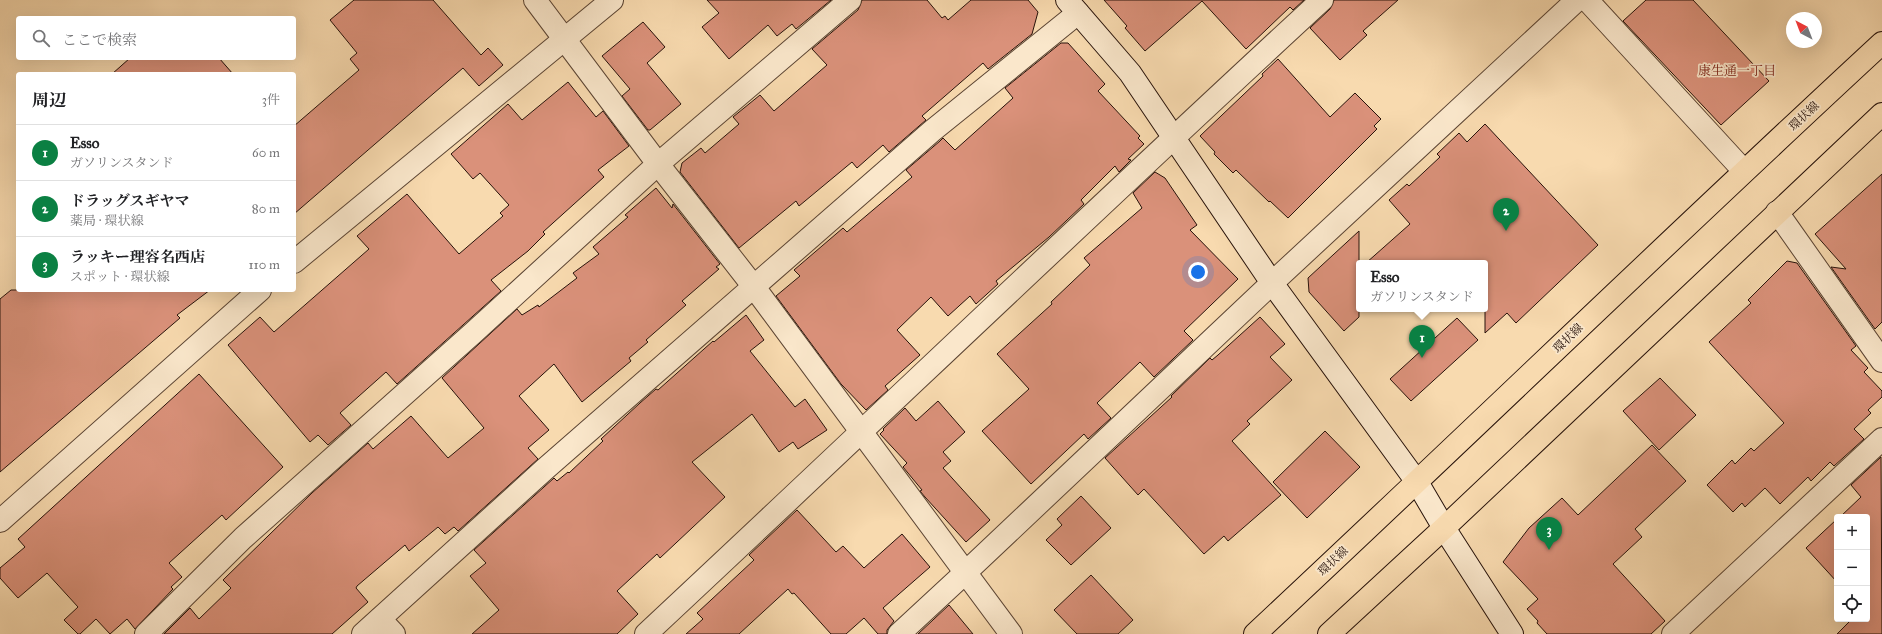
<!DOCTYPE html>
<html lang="ja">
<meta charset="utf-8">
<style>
body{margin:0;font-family:"IM FELL Great Primer","Noto Serif JP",serif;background:#f6f6f6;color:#202124}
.controls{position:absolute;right:12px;bottom:12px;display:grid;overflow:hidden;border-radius:4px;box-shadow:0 4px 16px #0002}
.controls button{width:36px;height:36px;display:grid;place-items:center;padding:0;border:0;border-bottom:1px solid #e0e0e0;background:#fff;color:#202124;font:20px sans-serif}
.compass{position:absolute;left:1786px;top:12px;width:36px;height:36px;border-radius:50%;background:#fff;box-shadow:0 4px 16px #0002;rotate:318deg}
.you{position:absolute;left:1198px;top:272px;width:14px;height:14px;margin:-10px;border:3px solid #fff;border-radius:50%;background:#1a73e8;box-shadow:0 0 0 6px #1a73e833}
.badge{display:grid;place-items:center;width:26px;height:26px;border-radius:50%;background:#0b8043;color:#fff;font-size:13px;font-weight:700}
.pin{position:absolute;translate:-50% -33px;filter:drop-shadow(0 1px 2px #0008)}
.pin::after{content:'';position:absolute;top:21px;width:14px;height:12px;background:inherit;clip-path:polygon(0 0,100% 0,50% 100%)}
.popup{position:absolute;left:1356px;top:260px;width:132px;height:52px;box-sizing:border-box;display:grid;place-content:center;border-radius:4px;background:#fff;filter:drop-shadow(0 1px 3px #0005);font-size:13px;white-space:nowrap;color:#757577}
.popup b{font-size:15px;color:#202124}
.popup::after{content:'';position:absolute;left:50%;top:100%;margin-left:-8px;border:8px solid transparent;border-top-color:#fff}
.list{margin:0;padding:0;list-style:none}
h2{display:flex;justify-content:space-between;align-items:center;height:52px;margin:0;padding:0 16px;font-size:17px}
h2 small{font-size:13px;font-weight:400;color:#757577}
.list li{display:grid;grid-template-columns:26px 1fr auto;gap:12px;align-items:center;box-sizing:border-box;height:56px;padding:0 16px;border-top:1px solid #e0e0e0}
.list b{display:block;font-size:15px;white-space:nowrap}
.list p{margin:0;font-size:13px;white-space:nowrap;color:#757577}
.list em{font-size:13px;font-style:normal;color:#757577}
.icon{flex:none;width:22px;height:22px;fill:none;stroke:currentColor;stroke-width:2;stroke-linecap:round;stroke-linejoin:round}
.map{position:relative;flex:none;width:1882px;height:634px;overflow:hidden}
.search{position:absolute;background:#fff;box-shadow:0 4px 16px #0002;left:16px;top:16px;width:280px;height:44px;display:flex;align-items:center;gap:10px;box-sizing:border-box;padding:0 14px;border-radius:4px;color:#757577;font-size:15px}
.panel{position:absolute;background:#fff;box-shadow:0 4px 16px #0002;left:16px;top:72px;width:280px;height:220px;border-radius:4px}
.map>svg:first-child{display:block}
.building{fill:#da917a;stroke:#27120a}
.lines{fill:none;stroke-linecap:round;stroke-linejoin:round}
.street-casing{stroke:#5b4433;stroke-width:24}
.secondary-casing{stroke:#27120a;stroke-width:24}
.primary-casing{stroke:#27120a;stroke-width:24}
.street{stroke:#fae7cb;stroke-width:22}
.secondary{stroke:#fae7cb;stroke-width:22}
.primary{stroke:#f8daaf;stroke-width:22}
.labels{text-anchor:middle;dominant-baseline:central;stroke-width:3.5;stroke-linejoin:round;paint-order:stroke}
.street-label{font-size:12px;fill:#27120a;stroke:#fae7cb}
.neighbourhood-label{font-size:13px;fill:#7a1f14;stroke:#fae7cb}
</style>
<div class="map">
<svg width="1882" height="634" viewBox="0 0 1882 634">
<rect width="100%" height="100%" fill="#f8daaf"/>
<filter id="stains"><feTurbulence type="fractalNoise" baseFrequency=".005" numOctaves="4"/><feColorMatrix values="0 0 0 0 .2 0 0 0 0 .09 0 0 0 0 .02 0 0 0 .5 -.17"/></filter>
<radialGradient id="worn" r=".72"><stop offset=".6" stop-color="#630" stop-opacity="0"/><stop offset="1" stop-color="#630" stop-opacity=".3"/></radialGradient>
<g class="building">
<path d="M354 0H433L481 55 488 48 503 65 479 86 463 68 294 214V126L359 70 350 59 357 53 330 20Z"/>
<path d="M707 0H831L796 29 792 24 777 36 768 25 729 59 702 27 719 13Z"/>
<path d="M862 0H927L942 18 945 16 948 20 971 0H1028L1038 12 1032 34 988 69 983 63 922 116 926 120 889 152 883 145 857 168 852 162 799 206 796 201 739 248 680 172 682 163 701 148 705 153 739 124 733 117 760 95 774 111 827 65 812 49 858 10Z"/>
<path d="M1104 0H1304L1293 10 1290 7 1246 49 1202 1 1145 51 1125 28 1127 26Z"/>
<path d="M1334 0H1398L1363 31 1367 35 1340 60 1310 28 1330 9Z"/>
<path d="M1646 0H1693L1769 81 1721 125 1623 21Z"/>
<path d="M643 22 665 47 647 63 681 104 650 130H648L622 96 630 89 602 56Z"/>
<path d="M1061 43H1068L1105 84 1098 91 1140 136 1138 138 1144 144 1128 159 1131 160 1119 172 1115 166 1081 200 1084 204 1049 237 996 281 998 284 976 304 970 296 948 316 931 297 897 330 920 355 885 386 888 390 866 410 841 384 776 296 800 276 794 270 843 228 847 232 912 177 906 170 940 141 943 138 955 150 1013 98 1005 88Z"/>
<path d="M130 58H219L233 74H112Z"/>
<path d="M1278 59 1330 117 1355 93 1381 119 1374 126 1377 129 1288 218 1270 201 1269 202 1236 170 1233 173 1214 154 1215 152 1200 136 1263 76 1262 74Z"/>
<path d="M568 82 596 117 603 111 629 146 598 170 604 177 543 232 545 234 528 251 491 280 501 291 397 384 386 372 340 413 351 425 328 445 318 435 310 442 228 345 260 317 274 332 369 249 357 236 407 194 459 254 503 216 500 213 509 205 480 173 473 179 451 154 508 104 522 120Z"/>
<path d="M1485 124 1598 245 1516 323 1507 313 1485 333V263H1366L1410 224 1389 200 1407 184 1409 186 1440 157 1437 154 1459 133 1467 142Z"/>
<path d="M1155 172 1165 178 1197 225 1190 230 1238 279 1184 331 1193 340 1154 377 1140 362 1097 403 1111 418 1088 439 1084 434 1031 484 982 431 1029 389 997 354 1052 304 1051 302 1090 265 1084 258 1142 208 1133 193Z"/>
<path d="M1882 174V322L1875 329 1831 267 1846 269 1815 234Z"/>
<path d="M656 188 672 208 673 204 720 264 716 267 719 269 682 301 686 305 646 340 648 342 629 358 631 361 582 402 554 364 519 396 549 430 528 448 538 459 458 531 454 527 445 534 438 527 409 551 405 545 357 586 356 588 368 602 332 634H164L190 608 199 619 231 588 223 580 312 493 368 443 373 449 411 416 448 458 484 428 442 378 517 309 522 315 538 305 539 307 577 278 573 273 599 254 593 247 628 217 625 215Z"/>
<path d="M1359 231V317L1344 331 1309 292 1308 278Z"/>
<path d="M1787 261 1797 263 1856 346 1851 350 1868 368 1864 372 1882 391V397L1868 410 1871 413 1854 429 1864 439 1834 466 1830 462 1811 481 1808 477 1780 504 1765 488 1745 507 1742 503 1733 512 1707 485 1732 460 1735 464 1751 448 1754 451 1784 423 1709 342 1751 303 1748 300Z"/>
<path d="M11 290H210L177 315 180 318 0 472V299Z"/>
<path d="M746 315 764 340 750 351 795 407 805 399 827 430 798 449 793 442 779 452 752 414 692 462 725 497 660 558 657 554 617 591 638 614 617 634H472L499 610 470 576 486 563 474 550 554 478 557 481 568 472 569 473 603 441 601 439 640 403 656 389 658 390 713 341 714 342Z"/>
<path d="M1260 317 1285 344 1270 357 1292 380 1247 421 1250 424 1232 441 1281 495 1228 541 1224 536 1204 554 1144 489 1138 495 1105 458 1172 397 1171 396 1210 358 1212 360 1218 355Z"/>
<path d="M1457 318 1478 340 1411 401 1390 379Z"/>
<path d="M199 374 283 467 226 520 222 515 169 563 182 577 171 587 173 589 135 629 127 619 110 634 96 619 80 634H78L64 620 78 607 47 573 18 598 0 578V568L25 547 18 539Z"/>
<path d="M1660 378 1696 415 1659 450 1623 411Z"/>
<path d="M938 401 965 432 943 452 951 461 943 468 990 520 966 542 925 497 920 491 922 490 903 467 907 463 880 434 884 430 883 429 905 408 916 421Z"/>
<path d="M1325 431 1360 467 1307 518 1273 482Z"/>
<path d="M1652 445 1686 481 1635 529 1642 537 1613 564 1665 621 1651 634H1547L1537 623 1538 621 1527 609 1538 599 1503 562 1529 528 1562 498 1578 515Z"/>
<path d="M1881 457 1882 634H1837L1852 619H1867V517H1840L1861 497 1851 485Z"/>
<path d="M1081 496 1111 528 1071 565 1046 540 1062 525 1057 519Z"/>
<path d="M797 510 836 552 843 546 864 568 902 534 930 567 883 608 894 621 887 630V634H878L864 618 846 634H831L794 593 792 594 788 589 739 634H686L703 619 697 613 754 560 749 555Z"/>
<path d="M1837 519V582L1806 548Z"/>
<path d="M1091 575 1133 620 1118 634H1077L1054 610Z"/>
<path d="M949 605 973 634H918Z"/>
</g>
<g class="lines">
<defs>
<g id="street">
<path d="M535 0 658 164 754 287 1011 634"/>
<path d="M1587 0 1744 171"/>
<path d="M1777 212 1882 361"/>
<path d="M294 262 612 0"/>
<path d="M0 521 260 290"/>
<path d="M380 619 394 634"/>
<path d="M146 634 243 538 473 333 658 164 850 0"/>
<path d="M363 634 545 469 932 131 1078 13"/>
<path d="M646 634C872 423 1095 209 1322 0"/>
<path d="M899 634 966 572 1272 283 1577 0"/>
<path d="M1673 634 1882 439"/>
</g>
<path id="secondary" d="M1067 0 1130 73 1272 283 1417 482 1444 528 1512 634"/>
<g id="primary">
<path d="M1255 634C1465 438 1671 238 1882 43"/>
<path d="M1329 634 1444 528 1882 114"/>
</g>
</defs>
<use href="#street" class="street-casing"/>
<use href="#secondary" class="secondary-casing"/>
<use href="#primary" class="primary-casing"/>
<use href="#street" class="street"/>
<use href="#secondary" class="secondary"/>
<use href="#primary" class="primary"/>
</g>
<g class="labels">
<g class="street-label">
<text transform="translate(1804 116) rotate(-43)">環状線</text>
<text transform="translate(1568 338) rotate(-44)">環状線</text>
<text transform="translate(1333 561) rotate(-43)">環状線</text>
</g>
<g class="neighbourhood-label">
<text x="1737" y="71">康生通一丁目</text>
</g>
</g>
<rect width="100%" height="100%" filter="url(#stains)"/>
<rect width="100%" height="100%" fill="url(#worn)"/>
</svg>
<div class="controls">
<button>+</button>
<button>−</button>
<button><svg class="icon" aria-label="locate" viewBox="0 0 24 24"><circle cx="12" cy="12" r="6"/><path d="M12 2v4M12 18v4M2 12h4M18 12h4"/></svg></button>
</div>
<svg class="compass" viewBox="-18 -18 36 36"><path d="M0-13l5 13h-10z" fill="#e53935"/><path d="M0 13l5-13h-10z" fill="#757577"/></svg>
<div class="you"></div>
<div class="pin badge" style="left:1422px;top:358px">1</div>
<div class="popup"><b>Esso</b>ガソリンスタンド</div>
<div class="pin badge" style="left:1506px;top:231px">2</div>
<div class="pin badge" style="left:1549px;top:550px">3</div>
<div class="search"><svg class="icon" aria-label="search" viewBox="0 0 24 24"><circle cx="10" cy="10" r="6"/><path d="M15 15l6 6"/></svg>ここで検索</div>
<section class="panel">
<h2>周辺<small>3件</small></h2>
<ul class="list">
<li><span class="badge">1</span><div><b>Esso</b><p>ガソリンスタンド</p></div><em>60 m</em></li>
<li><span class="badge">2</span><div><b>ドラッグスギヤマ</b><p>薬局 · 環状線</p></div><em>80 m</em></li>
<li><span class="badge">3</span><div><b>ラッキー理容名西店</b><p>スポット · 環状線</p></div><em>110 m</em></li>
</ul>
</section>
</div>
